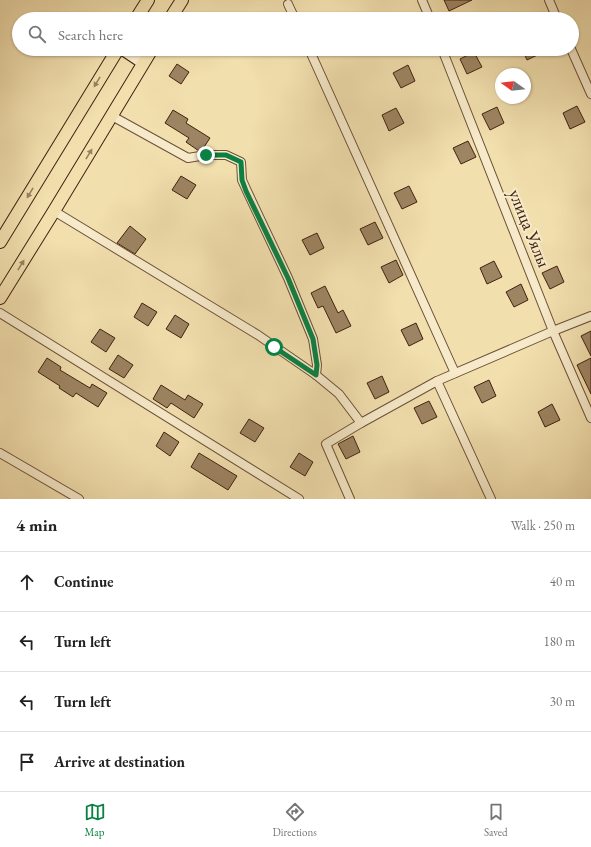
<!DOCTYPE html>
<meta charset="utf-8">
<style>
body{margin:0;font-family:"EB Garamond",serif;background:#f6f6f6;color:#222}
.compass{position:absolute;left:495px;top:68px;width:36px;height:36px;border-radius:50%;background:#fff;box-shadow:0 1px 3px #0004;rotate:285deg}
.stop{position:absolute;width:12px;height:12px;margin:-9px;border:3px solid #0b8043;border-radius:50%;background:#fff}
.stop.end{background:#0b8043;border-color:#fff;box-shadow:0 1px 4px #0008}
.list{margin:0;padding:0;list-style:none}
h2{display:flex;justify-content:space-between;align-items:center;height:52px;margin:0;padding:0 16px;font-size:17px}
h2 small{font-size:13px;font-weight:400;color:#767676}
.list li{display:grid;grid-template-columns:26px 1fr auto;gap:12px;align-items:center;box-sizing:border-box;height:60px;padding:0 16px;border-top:1px solid #e0e0e0}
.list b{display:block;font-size:15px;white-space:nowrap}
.list em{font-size:13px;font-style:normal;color:#767676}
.icon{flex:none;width:22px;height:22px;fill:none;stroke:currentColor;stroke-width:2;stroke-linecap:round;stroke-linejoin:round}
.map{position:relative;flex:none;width:591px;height:499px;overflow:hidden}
.search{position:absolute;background:#fff;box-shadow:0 1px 3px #0004;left:12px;right:12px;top:12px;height:44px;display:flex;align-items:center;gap:10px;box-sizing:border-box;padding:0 14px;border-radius:22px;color:#767676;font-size:15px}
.sheet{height:292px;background:#fff}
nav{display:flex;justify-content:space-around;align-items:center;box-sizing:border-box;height:56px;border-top:1px solid #e0e0e0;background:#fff;font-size:11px;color:#767676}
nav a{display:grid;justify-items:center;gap:2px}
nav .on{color:#0b8043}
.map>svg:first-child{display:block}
.building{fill:#9d8462;stroke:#40220f}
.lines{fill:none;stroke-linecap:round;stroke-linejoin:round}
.minor-casing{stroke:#6c5137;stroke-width:10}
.secondary-casing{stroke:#40220f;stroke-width:13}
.primary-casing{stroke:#40220f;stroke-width:14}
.minor{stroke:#f7eaca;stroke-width:8}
.secondary{stroke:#f7eaca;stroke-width:11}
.primary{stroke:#f2dfae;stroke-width:12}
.oneway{fill:#99805e}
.route{stroke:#0b8043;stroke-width:5}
.labels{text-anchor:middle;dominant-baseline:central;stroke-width:4;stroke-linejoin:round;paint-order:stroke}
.street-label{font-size:18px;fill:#40220f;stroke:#f7eaca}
</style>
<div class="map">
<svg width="591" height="499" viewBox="0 0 591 499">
<rect width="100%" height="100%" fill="#f2dfae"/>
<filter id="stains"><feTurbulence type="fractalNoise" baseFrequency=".005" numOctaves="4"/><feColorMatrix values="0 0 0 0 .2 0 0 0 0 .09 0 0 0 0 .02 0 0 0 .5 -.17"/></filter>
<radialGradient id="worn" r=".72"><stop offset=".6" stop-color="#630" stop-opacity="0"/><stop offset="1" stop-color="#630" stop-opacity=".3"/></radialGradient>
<g class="building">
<path d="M444 0H472L449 11Z"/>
<path d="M522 49H550L527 60Z"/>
<path d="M474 52 482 67 467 74 460 59Z"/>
<path d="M177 64 189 72 181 84 169 76Z"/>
<path d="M408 65 415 81 401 88 393 73Z"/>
<path d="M577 106 585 122 570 129 563 113Z"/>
<path d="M497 107 504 123 490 130 482 114Z"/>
<path d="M396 108 404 123 389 131 382 115Z"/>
<path d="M173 110 188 119 186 123 210 138 202 150 199 151 186 142 189 138 165 123Z"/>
<path d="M468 141 476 157 461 164 453 148Z"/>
<path d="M181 176 196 185 187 199 172 190Z"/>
<path d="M409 186 417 202 402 209 394 193Z"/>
<path d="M375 222 383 238 368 245 360 229Z"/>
<path d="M130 226 146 239 135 254 117 243Z"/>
<path d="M317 233 324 248 310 255 302 240Z"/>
<path d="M396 260 403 275 389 283 381 267Z"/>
<path d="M494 261 502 277 487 284 480 268Z"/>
<path d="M557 266 564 282 550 289 542 273Z"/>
<path d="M521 284 528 300 514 307 506 292Z"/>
<path d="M325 286 338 313 343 310 351 326 336 333 323 306 318 308 311 293Z"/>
<path d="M142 303 157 312 148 326 134 317Z"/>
<path d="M175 315 189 324 181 338 166 329Z"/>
<path d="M416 323 423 339 409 346 401 330Z"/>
<path d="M100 329 115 338 106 352 91 342Z"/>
<path d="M591 331V356L581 336Z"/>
<path d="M118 355 133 365 124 378 109 369Z"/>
<path d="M47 358 61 367 60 370 90 388 92 384 107 393 98 407 76 393 73 397 59 388 60 386 38 372Z"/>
<path d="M591 358V394L577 365Z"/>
<path d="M382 376 389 392 375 399 367 383Z"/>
<path d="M489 380 496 396 482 403 474 387Z"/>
<path d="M161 385 185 400 188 395 203 404 194 418 171 403 167 408 153 399Z"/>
<path d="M429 401 437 417 422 424 414 408Z"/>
<path d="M552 404 560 420 545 427 538 412Z"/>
<path d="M249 419 264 428 255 442 240 433Z"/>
<path d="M164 432 179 442 170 456 156 446Z"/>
<path d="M353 436 360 452 346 459 338 444Z"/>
<path d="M199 453 237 476 228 490 191 467Z"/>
<path d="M299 453 313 462 305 476 290 467Z"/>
</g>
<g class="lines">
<defs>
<g id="minor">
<path d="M422 0 430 19"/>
<path d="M549 0 557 19"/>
<path d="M288 4 295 19"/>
<path d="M309 49 455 373"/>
<path d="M442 49 553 331 591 418"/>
<path d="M571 49 591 94"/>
<path d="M112 116 188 158 206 155H226L241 162 242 180 247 191 288 278 313 339 317 365 316 375"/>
<path d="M54 211 258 335 316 375 339 394 361 423"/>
<path d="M0 313 299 499"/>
<path d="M437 381 491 499"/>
<path d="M0 453 79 499"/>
<path d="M350 499 326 444 361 423 437 381 553 331 591 316"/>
</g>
<path id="secondary" d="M122 49 143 63"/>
<g id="primary">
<path d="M136 19 148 0"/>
<path d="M170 19 182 0"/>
<path d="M0 242 118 49"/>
<path d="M0 298 54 211 152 49"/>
</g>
</defs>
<use href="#minor" class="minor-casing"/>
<use href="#secondary" class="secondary-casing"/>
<use href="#primary" class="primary-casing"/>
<use href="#minor" class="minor"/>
<use href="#secondary" class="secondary"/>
<use href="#primary" class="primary"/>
</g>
<defs><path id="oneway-solid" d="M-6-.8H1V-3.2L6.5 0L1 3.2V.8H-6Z"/></defs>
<g class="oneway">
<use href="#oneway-solid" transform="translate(97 82) rotate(121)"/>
<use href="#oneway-solid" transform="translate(89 154) rotate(-59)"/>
<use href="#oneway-solid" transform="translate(30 193) rotate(121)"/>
<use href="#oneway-solid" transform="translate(21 265) rotate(-58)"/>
</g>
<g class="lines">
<path class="route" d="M206 155H226L241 162 242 180 246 191 288 278 313 339 317 365 316 375 274 347"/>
</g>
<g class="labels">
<g class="street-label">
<text transform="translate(530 228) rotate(68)">улица Уялы</text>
</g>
</g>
<rect width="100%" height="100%" filter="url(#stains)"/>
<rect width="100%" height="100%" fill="url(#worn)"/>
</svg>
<svg class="compass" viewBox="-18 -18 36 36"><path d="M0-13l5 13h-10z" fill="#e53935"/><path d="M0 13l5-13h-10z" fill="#767676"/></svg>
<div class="stop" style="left:274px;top:347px"></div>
<div class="stop end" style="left:206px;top:155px"></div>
<div class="search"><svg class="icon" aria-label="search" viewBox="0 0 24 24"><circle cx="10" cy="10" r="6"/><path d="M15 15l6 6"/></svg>Search here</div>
</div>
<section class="sheet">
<h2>4 min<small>Walk · 250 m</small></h2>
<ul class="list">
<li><svg class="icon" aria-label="ahead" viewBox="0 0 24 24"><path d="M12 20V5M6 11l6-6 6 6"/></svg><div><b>Continue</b></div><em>40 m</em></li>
<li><svg class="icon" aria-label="left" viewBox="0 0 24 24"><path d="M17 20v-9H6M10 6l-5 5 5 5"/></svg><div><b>Turn left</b></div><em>180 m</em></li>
<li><svg class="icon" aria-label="left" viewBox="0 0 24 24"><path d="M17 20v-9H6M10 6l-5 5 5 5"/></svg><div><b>Turn left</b></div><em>30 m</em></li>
<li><svg class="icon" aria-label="arrive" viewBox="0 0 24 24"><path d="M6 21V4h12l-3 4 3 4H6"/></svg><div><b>Arrive at destination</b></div></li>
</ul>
</section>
<nav>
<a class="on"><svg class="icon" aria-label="map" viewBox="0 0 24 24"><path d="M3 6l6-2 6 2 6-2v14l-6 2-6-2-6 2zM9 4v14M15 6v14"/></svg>Map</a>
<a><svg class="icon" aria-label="directions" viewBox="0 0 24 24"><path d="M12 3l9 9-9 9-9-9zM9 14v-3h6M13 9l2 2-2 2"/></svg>Directions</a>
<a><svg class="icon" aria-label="saved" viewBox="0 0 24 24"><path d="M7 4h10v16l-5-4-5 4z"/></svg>Saved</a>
</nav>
